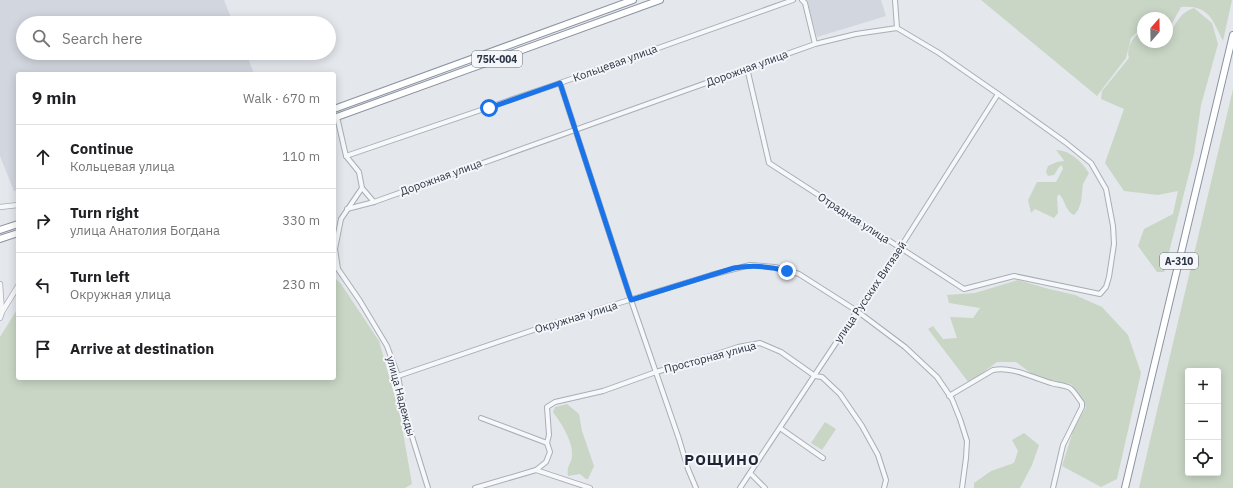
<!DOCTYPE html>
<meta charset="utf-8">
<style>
body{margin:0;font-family:"IBM Plex Sans",sans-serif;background:#f2f2f2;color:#202124}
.controls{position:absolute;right:12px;bottom:12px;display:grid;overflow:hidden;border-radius:4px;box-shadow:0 2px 10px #0003}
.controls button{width:36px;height:36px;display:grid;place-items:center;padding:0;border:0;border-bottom:1px solid #e0e0e0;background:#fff;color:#202124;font:20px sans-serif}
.compass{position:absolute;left:1137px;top:12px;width:36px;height:36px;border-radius:50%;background:#fff;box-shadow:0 2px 10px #0003;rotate:20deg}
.stop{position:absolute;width:12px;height:12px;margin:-9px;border:3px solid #1a73e8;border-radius:50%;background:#fff}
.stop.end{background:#1a73e8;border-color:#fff;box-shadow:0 1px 4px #0008}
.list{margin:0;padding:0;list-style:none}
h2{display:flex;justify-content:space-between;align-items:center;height:52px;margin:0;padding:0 16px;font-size:17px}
h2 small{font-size:13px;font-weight:400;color:#757577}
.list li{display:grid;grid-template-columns:26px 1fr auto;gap:12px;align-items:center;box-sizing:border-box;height:64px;padding:0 16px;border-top:1px solid #e0e0e0}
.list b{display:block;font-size:15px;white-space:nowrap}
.list p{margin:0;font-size:13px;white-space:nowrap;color:#757577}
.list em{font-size:13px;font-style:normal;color:#757577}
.icon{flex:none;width:22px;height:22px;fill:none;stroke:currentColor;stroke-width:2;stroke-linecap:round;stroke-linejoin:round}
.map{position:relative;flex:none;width:1233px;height:488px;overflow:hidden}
.search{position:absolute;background:#fff;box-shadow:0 2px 10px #0003;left:16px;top:16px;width:320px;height:44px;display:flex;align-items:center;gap:10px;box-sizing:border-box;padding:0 14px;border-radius:22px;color:#757577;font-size:15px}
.panel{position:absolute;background:#fff;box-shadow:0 2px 10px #0003;left:16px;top:72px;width:320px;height:308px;border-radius:4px}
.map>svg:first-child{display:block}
.built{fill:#d2d6de}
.green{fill:#c9d6c5;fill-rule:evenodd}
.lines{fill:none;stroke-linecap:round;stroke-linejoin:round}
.minor-casing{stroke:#a9aeb7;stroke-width:6}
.tertiary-casing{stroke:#a9aeb7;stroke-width:6}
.trunk-casing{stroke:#8b94a3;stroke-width:8}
.minor{stroke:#f7f8fa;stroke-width:4}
.tertiary{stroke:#f7f8fa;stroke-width:4.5}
.trunk{stroke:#fff;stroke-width:6}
.route{stroke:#1a73e8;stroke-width:5}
.labels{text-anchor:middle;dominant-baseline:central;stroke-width:4;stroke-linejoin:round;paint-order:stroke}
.shield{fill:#f4f6f9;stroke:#676e7b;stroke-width:1}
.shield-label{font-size:10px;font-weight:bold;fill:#2b3445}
.street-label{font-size:11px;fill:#2b3445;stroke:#f4f6f9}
.district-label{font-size:15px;font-weight:bold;letter-spacing:1px;fill:#1d2536;stroke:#f4f6f9}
</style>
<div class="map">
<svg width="1233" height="488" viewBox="0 0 1233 488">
<rect width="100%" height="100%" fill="#e4e7ec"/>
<g class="built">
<path d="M0 0H224L233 23H23V53H246L254 74H18V190L14 191 0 156Z"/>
<path d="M807 0H881L886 16 817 37Z"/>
</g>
<g class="green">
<path d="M981 0H1232L1223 41C1212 19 1209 5 1181 7L1170 27 1167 28V18H1143V31H1138L1131 38 1126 58 1097 96Z"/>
<path d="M1194 8 1212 23 1218 44 1201 105 1194 154 1164 272H1157L1138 246 1144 229 1173 214 1178 191 1158 195 1124 191 1105 163 1124 109 1101 99 1102 91 1129 58C1126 48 1132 39 1139 33H1143V42H1167V32H1171C1177 21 1181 12 1194 8Z"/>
<path d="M1233 89V488H1139L1152 432ZM1188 371H1218V473H1188Z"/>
<path d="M1056 150C1070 150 1082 162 1089 173L1083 184 1081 202 1078 210 1074 215C1065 211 1066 201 1059 194L1057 197 1058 213 1054 218 1035 209 1031 213 1028 200 1037 182H1056L1063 169 1062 165 1059 167 1054 175 1048 176 1046 172 1048 166 1057 162 1064 161 1063 159Z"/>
<path d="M334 277 341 284 379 341 400 415 412 484 405 488H0V337L18 308V378H334Z"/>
<path d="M1018 280 1049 289 1075 295 1102 307 1128 335 1141 373 1117 479 1101 487 1062 466 1074 428 1086 407 1071 384 1039 379 1016 362H997L969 383 928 329 933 326 943 339 957 338 950 317 973 318 980 308 949 303 947 295 975 293Z"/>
<path d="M567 404 579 414 582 431 594 466 588 479H586L580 474 568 476C566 465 572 464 572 455 573 441 561 423 553 412L555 407Z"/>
<path d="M825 422 836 429 822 450 811 443Z"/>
<path d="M1024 433 1039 445 1032 465 1020 488H974V483L991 471 1014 463 1018 451 1012 440Z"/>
</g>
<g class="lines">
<defs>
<g id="minor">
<path d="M802 0 805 3 815 44"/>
<path d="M895 0 897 28"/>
<path d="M560 83 631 300 679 439 688 469 696 488"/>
<path d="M337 117 346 156 359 172 362 188 374 202"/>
<path d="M346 156 560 83 793 0"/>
<path d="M362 188 341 219 335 249 338 269 360 301 387 346 398 376 405 414 428 488"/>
<path d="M347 209 374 202 815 44 856 34 897 28 939 53 998 94 1065 142 1091 163 1106 189 1113 226 1114 244 1109 277 1106 287 1100 294 1014 276 964 289 769 163 747 68"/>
<path d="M398 376 554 323 711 275 750 265 775 267 799 274 857 311 905 347 937 377 952 399 960 419 967 441 966 458 962 488"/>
<path d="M949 396 993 370C1012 366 1033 378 1051 383 1057 385 1065 385 1070 388 1075 392 1078 398 1082 403V407L1063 445 1053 488"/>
<path d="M481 418 547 443"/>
<path d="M780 428 823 458"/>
<path d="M536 470 590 488"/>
<path d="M750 473 765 488"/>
<path d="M475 488 536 470 546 462 550 452 547 443 549 435 547 407 555 402 603 391 656 372 711 356 738 347 760 343 781 352 815 376 822 377 840 394 862 426 878 455 886 480 884 488"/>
<path d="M740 488 857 311 900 248 998 94"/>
</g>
<g id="tertiary">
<path d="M0 207 18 205"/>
<path d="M0 284 2 312 0 318"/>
<path d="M2 312 18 286"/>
</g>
<g id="trunk">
<path d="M334 109 633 0"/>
<path d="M334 118 660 0"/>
<path d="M0 230 18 224"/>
<path d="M0 239 18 233"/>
<path d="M1125 488 1233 35"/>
</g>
</defs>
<use href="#minor" class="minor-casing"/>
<use href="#tertiary" class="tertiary-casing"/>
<use href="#trunk" class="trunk-casing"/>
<use href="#minor" class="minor"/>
<use href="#tertiary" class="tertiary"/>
<use href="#trunk" class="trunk"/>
</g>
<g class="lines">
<path class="route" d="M489 108 560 83 631 300 734 268C752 265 769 266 787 271"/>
</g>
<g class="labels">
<g class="shield">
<rect x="472" y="51" width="50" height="16" rx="3"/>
<rect x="1160" y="253" width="38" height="16" rx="3"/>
</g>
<g class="shield-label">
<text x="497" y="59">75К-004</text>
<text x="1179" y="261">А-310</text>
</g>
<g class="street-label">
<text transform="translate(615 63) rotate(-20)">Кольцевая улица</text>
<text transform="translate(747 68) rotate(-20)">Дорожная улица</text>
<text transform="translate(441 177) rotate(-20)">Дорожная улица</text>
<text transform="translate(854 218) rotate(33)">Отрадная улица</text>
<text transform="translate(870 292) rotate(-56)">улица Русских Витязей</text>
<text transform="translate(576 317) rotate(-17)">Окружная улица</text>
<text transform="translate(710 357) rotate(-15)">Просторная улица</text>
<text transform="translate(401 396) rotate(75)">улица Надежды</text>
</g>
<g class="district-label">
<text x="722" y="459">РОЩИНО</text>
</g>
</g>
</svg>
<div class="controls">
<button>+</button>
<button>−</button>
<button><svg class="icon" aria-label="locate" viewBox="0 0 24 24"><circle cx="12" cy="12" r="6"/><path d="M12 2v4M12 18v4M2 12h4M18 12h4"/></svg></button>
</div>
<svg class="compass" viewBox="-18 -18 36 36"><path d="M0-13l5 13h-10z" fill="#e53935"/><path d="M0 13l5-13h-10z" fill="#757577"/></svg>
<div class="stop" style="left:489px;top:108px"></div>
<div class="stop end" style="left:787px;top:271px"></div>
<div class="search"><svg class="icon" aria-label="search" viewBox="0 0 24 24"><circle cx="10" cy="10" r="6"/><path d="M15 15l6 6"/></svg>Search here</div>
<section class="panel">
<h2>9 min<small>Walk · 670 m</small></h2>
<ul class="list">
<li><svg class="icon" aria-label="ahead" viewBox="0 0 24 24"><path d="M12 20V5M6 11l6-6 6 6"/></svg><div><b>Continue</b><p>Кольцевая улица</p></div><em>110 m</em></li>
<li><svg class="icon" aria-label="right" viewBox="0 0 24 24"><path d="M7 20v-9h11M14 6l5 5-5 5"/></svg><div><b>Turn right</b><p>улица Анатолия Богдана</p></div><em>330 m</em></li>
<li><svg class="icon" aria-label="left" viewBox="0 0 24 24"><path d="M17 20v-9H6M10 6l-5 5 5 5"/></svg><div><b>Turn left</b><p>Окружная улица</p></div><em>230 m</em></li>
<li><svg class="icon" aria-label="arrive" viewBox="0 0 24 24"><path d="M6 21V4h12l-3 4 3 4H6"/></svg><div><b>Arrive at destination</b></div></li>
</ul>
</section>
</div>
